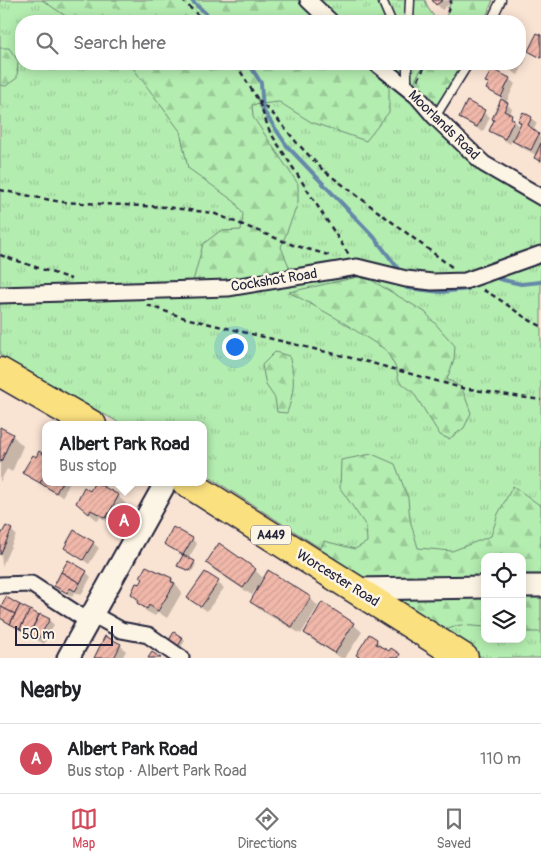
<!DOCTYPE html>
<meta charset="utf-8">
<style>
body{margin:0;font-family:Pangolin,sans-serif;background:#f2f2f2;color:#202124}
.controls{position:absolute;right:15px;bottom:15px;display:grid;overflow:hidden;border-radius:10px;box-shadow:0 2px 12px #0003}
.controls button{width:45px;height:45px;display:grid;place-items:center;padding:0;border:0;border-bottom:1px solid #e0e0e0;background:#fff;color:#202124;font:25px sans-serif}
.scale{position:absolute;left:15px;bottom:12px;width:98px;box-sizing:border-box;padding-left:5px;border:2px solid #22223b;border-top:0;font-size:14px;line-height:18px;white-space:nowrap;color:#22223b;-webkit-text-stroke:4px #fcf5e5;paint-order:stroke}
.you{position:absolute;left:234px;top:346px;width:18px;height:18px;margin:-12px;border:4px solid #fff;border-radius:50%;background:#1a73e8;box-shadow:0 0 0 8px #1a73e833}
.badge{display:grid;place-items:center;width:32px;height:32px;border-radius:50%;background:#d1495b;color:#fff;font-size:16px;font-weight:700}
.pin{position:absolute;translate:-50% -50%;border:2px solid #fff;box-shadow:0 1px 5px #0006}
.popup{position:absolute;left:42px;top:421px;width:165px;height:65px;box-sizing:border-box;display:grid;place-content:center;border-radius:10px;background:#fff;filter:drop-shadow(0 1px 4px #0005);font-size:16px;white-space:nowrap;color:#757577}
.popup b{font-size:19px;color:#202124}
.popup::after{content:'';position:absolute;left:50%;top:100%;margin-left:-10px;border:10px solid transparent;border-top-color:#fff}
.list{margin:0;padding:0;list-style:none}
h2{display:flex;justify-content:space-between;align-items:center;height:65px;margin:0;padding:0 20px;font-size:21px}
h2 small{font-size:16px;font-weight:400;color:#757577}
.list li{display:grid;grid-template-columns:32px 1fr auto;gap:15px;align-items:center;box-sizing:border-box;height:70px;padding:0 20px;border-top:1px solid #e0e0e0}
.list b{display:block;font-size:19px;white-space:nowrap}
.list p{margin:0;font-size:16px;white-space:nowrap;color:#757577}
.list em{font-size:16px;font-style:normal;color:#757577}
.icon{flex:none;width:28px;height:28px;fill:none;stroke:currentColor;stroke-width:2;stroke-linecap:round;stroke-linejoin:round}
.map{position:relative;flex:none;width:541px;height:658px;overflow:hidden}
.search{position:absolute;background:#fff;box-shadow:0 2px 12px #0003;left:15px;right:15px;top:15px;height:55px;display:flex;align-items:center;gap:12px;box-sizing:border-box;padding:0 18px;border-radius:20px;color:#757577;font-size:19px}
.sheet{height:135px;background:#fff}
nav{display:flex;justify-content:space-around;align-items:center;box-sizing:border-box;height:70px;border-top:1px solid #e0e0e0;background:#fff;font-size:14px;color:#757577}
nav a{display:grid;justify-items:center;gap:2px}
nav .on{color:#d1495b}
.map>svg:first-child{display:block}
.grass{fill:url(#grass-tufts);stroke:#6b8876;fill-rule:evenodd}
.forest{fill:url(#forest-firs);stroke:#6b8876}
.shadow{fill:#0003}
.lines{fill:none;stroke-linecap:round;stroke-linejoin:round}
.stream{stroke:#6588a9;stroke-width:4}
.building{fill:url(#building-hatch);stroke:#22223b}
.lane-casing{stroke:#22223b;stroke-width:11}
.street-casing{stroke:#22223b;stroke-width:19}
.secondary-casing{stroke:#22223b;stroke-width:25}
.highway-casing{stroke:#22223b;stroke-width:31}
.path{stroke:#22223b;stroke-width:2.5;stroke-dasharray:5 4;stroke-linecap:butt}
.lane{stroke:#fcf5e5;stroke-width:8}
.street{stroke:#fcf5e5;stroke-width:15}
.secondary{stroke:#fcf5e5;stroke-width:21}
.highway{stroke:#fbe080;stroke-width:28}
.labels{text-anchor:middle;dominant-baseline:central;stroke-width:5;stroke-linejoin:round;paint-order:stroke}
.shield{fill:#fcf5e5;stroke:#63616e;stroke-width:1}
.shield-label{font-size:12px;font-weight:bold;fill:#22223b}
.street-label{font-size:14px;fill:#22223b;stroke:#fcf5e5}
</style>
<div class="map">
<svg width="541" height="658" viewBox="0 0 541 658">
<defs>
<pattern id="grass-tufts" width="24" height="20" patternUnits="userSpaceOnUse" patternTransform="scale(1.25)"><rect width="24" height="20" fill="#b4edb0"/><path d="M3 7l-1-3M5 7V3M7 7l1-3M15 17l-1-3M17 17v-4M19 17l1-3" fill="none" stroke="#9acb98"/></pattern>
<pattern id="forest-firs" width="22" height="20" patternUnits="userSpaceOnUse" patternTransform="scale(1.25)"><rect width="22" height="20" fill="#b4edb0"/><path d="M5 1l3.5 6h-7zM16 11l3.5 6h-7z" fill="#9acb98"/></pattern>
<pattern id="building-hatch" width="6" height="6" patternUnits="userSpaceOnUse" patternTransform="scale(1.25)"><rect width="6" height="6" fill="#f1b8aa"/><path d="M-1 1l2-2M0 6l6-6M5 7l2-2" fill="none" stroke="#ce9e93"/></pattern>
</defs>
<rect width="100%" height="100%" fill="#f9e3d3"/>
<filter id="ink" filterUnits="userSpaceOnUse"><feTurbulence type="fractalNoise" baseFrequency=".02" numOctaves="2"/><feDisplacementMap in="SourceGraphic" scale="10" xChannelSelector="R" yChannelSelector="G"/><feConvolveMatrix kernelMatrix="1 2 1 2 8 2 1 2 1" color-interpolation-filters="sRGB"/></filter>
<g filter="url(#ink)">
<path class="grass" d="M0 0H425L428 8 437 21H21V64H424L412 86 410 100 436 128 541 199V658H483L428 617 203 473V425H123L0 355ZM485 557H522V639H485Z"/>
<g class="forest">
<path d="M42 0H300L323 21H73Z"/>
<path d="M451 0H493L484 21H445Z"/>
<path d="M0 48H9L18 61 17 78 6 86 0 85Z"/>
<path d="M130 64H367L389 86V112L366 141 311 122 279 102 252 105 253 117 298 184V203L281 247 290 269 231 283 192 285 203 244 220 231 241 230 243 214 235 202 188 168 180 131Z"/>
<path d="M424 64H462L434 111 412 86Z"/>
<path d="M358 277 371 280 425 312 455 346 454 360 447 379 462 388 471 413 464 428 449 439 440 435 413 392 399 381 396 368 386 350 336 318 289 292Z"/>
<path d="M275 352 289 356C296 377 294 393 287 413L277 412 275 398 266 385 262 365Z"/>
<path d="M372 454 395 464 408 498 410 520 418 548 452 551 491 536 498 514 513 486 541 506V632H522V557H485V627L460 625 433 634 317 557 324 541 355 549 367 542 366 526 340 488 341 460Z"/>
</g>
<g class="shadow">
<path d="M433 0H454L442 10Z"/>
<path d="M520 52 527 58 518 75 499 64H520Z"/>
<path d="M509 79 515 84 506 103 512 109 509 115 520 127 531 118 537 123 533 131 541 138V163L535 157 536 155 519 146 512 140 510 144 490 131 495 121 493 118 503 99 488 89 490 84 487 81Z"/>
<path d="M468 103 490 117 483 132 460 118Z"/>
<path d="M0 428 12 435 23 446 12 472 7 469 0 482Z"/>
<path d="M40 453 45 456V482L70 483 62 497 24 473Z"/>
<path d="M90 492 118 496 126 504 114 526 100 517 98 521 77 503Z"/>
<path d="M11 530 16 535 2 566 0 531 4 533Z"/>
<path d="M192 539 197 544 188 559 196 564 192 572 179 566 183 556 166 544Z"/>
<path d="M93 543 99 548 89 564 65 548Z"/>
<path d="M207 563 255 570 264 579 310 598 318 606 301 634 260 610 251 601 258 590 256 589 252 595 215 571Z"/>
<path d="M86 572 91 577 81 595 75 592 72 597 56 586Z"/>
<path d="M205 573 224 588 207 611 188 598Z"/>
<path d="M172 579 182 592 167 618 158 612 155 616 146 611 132 594 141 586Z"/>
<path d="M7 599 49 620 54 625 44 644 0 618V611Z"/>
<path d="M353 624 362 632 345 658H341L314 641 306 633Z"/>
<path d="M174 634 185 641 181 647 173 642Z"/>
<path d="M376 640 384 650 402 658H361Z"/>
<path d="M120 645 126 651 122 658H95Z"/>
</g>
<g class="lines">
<g class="stream">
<path d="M191 0 214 21"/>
<path d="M249 64 261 83 263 110 287 146 374 237 397 267"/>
<path d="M499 279 521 284 541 282"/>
<path d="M407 288 441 292 468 289"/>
</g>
</g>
<g class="building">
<path d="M432 0H443L436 5Z"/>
<path d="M537 33 541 35V58L528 51Z"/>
<path d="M500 64H516L513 70Z"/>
<path d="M492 69 510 78 501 97 486 89 489 83 485 82Z"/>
<path d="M501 99 508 103 504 111 512 115 511 118 514 120 505 139 489 131 494 120 492 119Z"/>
<path d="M467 101 485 110 477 127 459 118Z"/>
<path d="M523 112 532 117 528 125 539 134 531 150 512 141 521 123 518 121Z"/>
<path d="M541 143V161L534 158Z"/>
<path d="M0 427 13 434 1 462 0 461Z"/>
<path d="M39 451 45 455V474L40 483 22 473 33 455 36 457Z"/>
<path d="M45 474V482H62L56 493 40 483Z"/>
<path d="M95 482 119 495 106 518 91 510 89 514 76 503 84 487 90 491Z"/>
<path d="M6 526 12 529 0 555V537Z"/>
<path d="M173 527 193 538 183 555 164 544Z"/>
<path d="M74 530 94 542 83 560 64 548Z"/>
<path d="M219 543 256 569 243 588 206 563Z"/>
<path d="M183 555 195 561 190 571 177 566Z"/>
<path d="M68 560 87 571 80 583 61 572Z"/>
<path d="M146 566 172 578 171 582 175 583 158 611 149 605 147 609 137 603 139 600 131 594 136 583 140 584 143 579 140 577Z"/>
<path d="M268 570 311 597 292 627 250 602Z"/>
<path d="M61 572 80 583 75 591 70 588 67 593 54 586Z"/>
<path d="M205 572 219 581 201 607 187 598Z"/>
<path d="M6 597 20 605 15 614 1 607Z"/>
<path d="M322 602 354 623 335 653 304 633Z"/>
<path d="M20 605 30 610 20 629 10 624Z"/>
<path d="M1 607 15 614 10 624 0 618Z"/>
<path d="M30 610 39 615 29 634 20 629Z"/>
<path d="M40 614 50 619 38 639 29 634Z"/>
<path d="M174 632 183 638 178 646 169 640Z"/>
<path d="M369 634 377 639 376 644 389 651 391 648 400 654 398 658H361L356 655Z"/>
<path d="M105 636 121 644 114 658H94Z"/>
<path d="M152 652 161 658H148Z"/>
</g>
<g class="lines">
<defs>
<g id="lane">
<path d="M382 0 391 21"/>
<path d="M409 21 410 0"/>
<path d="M491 21 501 0"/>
<path d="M407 64V87"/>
<path d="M435 117 468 64"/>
</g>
<g id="street">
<path d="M308 0 330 21"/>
<path d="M377 64 417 96 435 117 484 164 541 197"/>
<path d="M0 295 228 288 357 267 406 279 432 282 465 281 541 254"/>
<path d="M0 585 31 584 88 621"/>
<path d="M92 614 121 630 148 635 181 658"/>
</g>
<g id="secondary">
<path d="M522 586H541"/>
<path d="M356 589 485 587"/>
<path d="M68 658 166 482"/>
</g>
<g id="highway">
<path d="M0 372 92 425"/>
<path d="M186 482 464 658"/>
</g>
</defs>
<use href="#lane" class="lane-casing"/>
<use href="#street" class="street-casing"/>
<use href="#secondary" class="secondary-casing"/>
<use href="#highway" class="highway-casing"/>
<g class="path">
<path d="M182 0 204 21"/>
<path d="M445 21 451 0"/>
<path d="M236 64 258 100 270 132 349 255"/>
<path d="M418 80 426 64"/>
<path d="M258 100 275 116 297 143 323 170 453 268"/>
<path d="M0 190 61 202 165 207 213 213 293 245 332 256"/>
<path d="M0 255 71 279"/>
<path d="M483 290C504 300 520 317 541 326"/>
<path d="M147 305 185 318 368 362 462 388 541 400"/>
</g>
<use href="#lane" class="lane"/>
<use href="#street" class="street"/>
<use href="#secondary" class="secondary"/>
<use href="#highway" class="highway"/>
</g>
</g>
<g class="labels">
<rect class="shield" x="251" y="525.5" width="40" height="19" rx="4"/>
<g class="shield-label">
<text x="271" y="535">A449</text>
</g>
<g class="street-label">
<text transform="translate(444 125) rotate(44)">Moorlands Road</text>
<text transform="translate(274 280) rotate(-9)">Cockshot Road</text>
<text transform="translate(338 578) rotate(32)">Worcester Road</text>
</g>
</g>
</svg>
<div class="controls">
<button><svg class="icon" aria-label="locate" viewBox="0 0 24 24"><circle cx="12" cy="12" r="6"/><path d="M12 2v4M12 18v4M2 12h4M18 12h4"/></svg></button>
<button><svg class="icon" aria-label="layers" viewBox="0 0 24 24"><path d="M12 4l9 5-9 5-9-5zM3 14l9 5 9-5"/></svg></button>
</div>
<div class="scale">50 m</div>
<div class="you"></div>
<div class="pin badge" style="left:124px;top:521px">A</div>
<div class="popup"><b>Albert Park Road</b>Bus stop</div>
<div class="search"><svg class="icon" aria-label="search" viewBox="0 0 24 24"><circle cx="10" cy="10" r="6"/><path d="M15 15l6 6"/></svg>Search here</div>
</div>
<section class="sheet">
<h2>Nearby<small></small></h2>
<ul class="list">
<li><span class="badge">A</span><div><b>Albert Park Road</b><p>Bus stop · Albert Park Road</p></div><em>110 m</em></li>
</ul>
</section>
<nav>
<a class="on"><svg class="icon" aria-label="map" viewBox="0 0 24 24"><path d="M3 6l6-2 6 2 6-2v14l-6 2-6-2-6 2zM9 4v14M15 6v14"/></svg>Map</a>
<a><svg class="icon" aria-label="directions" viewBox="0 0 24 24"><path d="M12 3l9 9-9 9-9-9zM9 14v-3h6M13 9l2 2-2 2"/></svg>Directions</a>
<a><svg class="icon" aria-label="saved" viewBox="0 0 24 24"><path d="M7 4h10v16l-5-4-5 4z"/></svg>Saved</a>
</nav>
